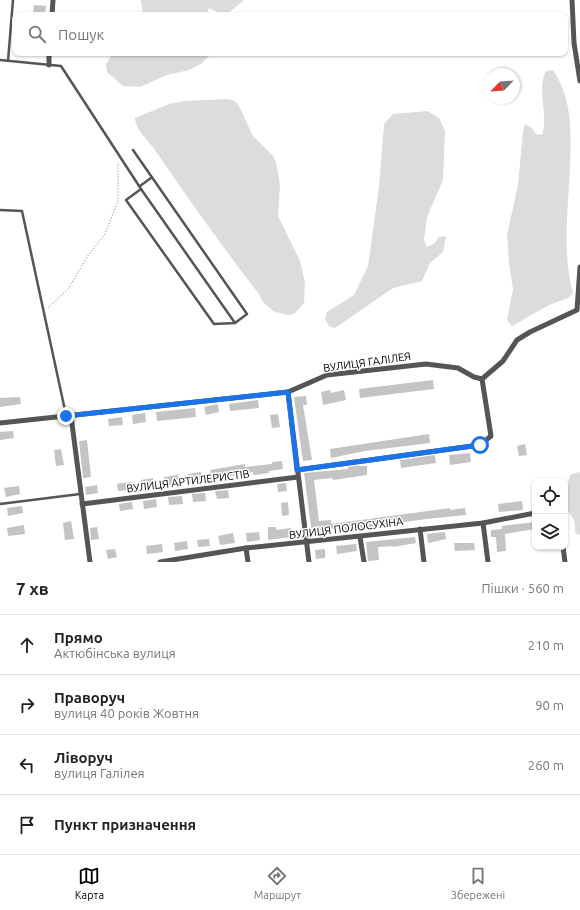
<!DOCTYPE html>
<html lang="uk">
<meta charset="utf-8">
<style>
body{margin:0;font-family:Ubuntu,sans-serif;background:#f6f6f6;color:#222}
.controls{position:absolute;right:12px;bottom:12px;display:grid;overflow:hidden;border-radius:8px;box-shadow:0 1px 3px #0004}
.controls button{width:36px;height:36px;display:grid;place-items:center;padding:0;border:0;border-bottom:1px solid #e0e0e0;background:#fff;color:#222;font:20px sans-serif}
.compass{position:absolute;left:484px;top:68px;width:36px;height:36px;border-radius:50%;background:#fff;box-shadow:0 1px 3px #0004;rotate:245deg}
.stop{position:absolute;width:12px;height:12px;margin:-9px;border:3px solid #1a73e8;border-radius:50%;background:#fff}
.stop.end{background:#1a73e8;border-color:#fff;box-shadow:0 1px 4px #0008}
.list{margin:0;padding:0;list-style:none}
h2{display:flex;justify-content:space-between;align-items:center;height:52px;margin:0;padding:0 16px;font-size:17px}
h2 small{font-size:13px;font-weight:400;color:#767676}
.list li{display:grid;grid-template-columns:26px 1fr auto;gap:12px;align-items:center;box-sizing:border-box;height:60px;padding:0 16px;border-top:1px solid #e0e0e0}
.list b{display:block;font-size:15px;white-space:nowrap}
.list p{margin:0;font-size:13px;white-space:nowrap;color:#767676}
.list em{font-size:13px;font-style:normal;color:#767676}
.icon{flex:none;width:22px;height:22px;fill:none;stroke:currentColor;stroke-width:2;stroke-linecap:round;stroke-linejoin:round}
.map{position:relative;flex:none;width:580px;height:562px;overflow:hidden}
.search{position:absolute;background:#fff;box-shadow:0 1px 3px #0004;left:12px;right:12px;top:12px;height:44px;display:flex;align-items:center;gap:10px;box-sizing:border-box;padding:0 14px;border-radius:8px;color:#767676;font-size:15px}
.sheet{height:292px;background:#fff}
nav{display:flex;justify-content:space-around;align-items:center;box-sizing:border-box;height:56px;border-top:1px solid #e0e0e0;background:#fff;font-size:11px;color:#767676}
nav a{display:grid;justify-items:center;gap:2px}
nav .on{color:#000}
.map>svg:first-child{display:block}
.green{fill:#dcdcdc}
.building{fill:#c4c4c4}
.lines{fill:none;stroke-linecap:round;stroke-linejoin:round}
.path{stroke:#777;stroke-width:1;stroke-dasharray:1 2;stroke-linecap:butt}
.service{stroke:#555;stroke-width:2.5}
.minor{stroke:#555;stroke-width:5}
.route{stroke:#1a73e8;stroke-width:5}
.labels{text-anchor:middle;dominant-baseline:central;stroke-width:3;stroke-linejoin:round;paint-order:stroke}
.street-label{font-size:11px;fill:#000;stroke:#fff}
</style>
<div class="map">
<svg width="580" height="562" viewBox="0 0 580 562">
<rect width="100%" height="100%" fill="#fff"/>
<g class="green">
<path d="M141 0H244C228 13 228 18 209 8L206 15H143Z"/>
<path d="M113 53H212L202 63 189 70 167 75 140 87 123 86 107 72 106 64Z"/>
<path d="M553 70C573 100 571 133 570 168 568 209 562 253 573 293L568 298 549 305 512 326 507 320 513 289 509 263 507 235 518 185 523 131 525 124 532 128 536 134 542 135C549 115 536 91 546 71Z"/>
<path d="M227 99 235 101 239 106 253 136 273 156 276 162 280 185 278 216 300 261 305 283 304 303 294 314 287 315 273 311 262 301 259 294C223 248 190 201 157 153 150 141 136 132 135 118L169 104 184 101Z"/>
<path d="M428 111 439 118 445 131 443 180 427 217 424 240 427 247 435 243 439 237 446 236 443 252 430 263 422 281 393 288 335 328 329 326 325 319 327 312 354 295 368 266 379 187 384 124 393 114Z"/>
<path d="M580 472V535L575 533C576 519 573 520 567 509 561 498 567 484 571 474Z"/>
</g>
<g class="building">
<path d="M34 5 46 6 45 15H33Z"/>
<path d="M433 380 434 389 360 398 359 389Z"/>
<path d="M330 390 331 393 344 390 346 400 323 405 321 392Z"/>
<path d="M306 396 307 405H303L312 460 303 461 294 397Z"/>
<path d="M20 397 21 404 0 407V398Z"/>
<path d="M258 400 259 408 230 411 229 404Z"/>
<path d="M218 404 219 412 206 415 204 407Z"/>
<path d="M195 408 196 417 157 421 156 412Z"/>
<path d="M145 413 146 422 133 424 132 415Z"/>
<path d="M278 414 280 427 272 428 270 415Z"/>
<path d="M122 417 123 425 109 426 108 419Z"/>
<path d="M13 431 14 438 0 440V432Z"/>
<path d="M429 434 430 443 365 451 331 458 330 449Z"/>
<path d="M87 440 91 477 83 478 79 441Z"/>
<path d="M525 444 527 455 519 456 517 446Z"/>
<path d="M61 449 64 465 56 466 54 450Z"/>
<path d="M470 453 471 462 450 465 449 455Z"/>
<path d="M435 455 436 463 401 468 400 460Z"/>
<path d="M282 461 283 469 269 471V473L253 475V472L212 479 210 470 245 464V467L272 464V462Z"/>
<path d="M355 466H367V475L333 480 332 478 314 480 319 521 331 520V524L450 508V510L465 508 466 515 426 519 341 531 340 528 320 530 321 533 312 534 304 473 348 469V467Z"/>
<path d="M201 472 203 481 189 483 188 474Z"/>
<path d="M178 475 179 484 165 485 164 477Z"/>
<path d="M153 478 154 487 142 488 141 480Z"/>
<path d="M130 482 131 490 118 491 117 484Z"/>
<path d="M286 483 287 491 278 492 277 484Z"/>
<path d="M97 485 98 493 86 495 85 487Z"/>
<path d="M19 486 20 494 6 497 4 488Z"/>
<path d="M228 490 229 498 217 499 215 491Z"/>
<path d="M205 493 206 501 193 502 192 494Z"/>
<path d="M182 496 183 504 169 505 168 497Z"/>
<path d="M156 499 157 507 144 509 143 501Z"/>
<path d="M522 501 523 510 499 512 498 504Z"/>
<path d="M132 502 133 509 120 511 119 504Z"/>
<path d="M288 502 289 515 282 516 281 503Z"/>
<path d="M22 506 23 513 8 516 7 508Z"/>
<path d="M71 521 74 539 65 540 63 523Z"/>
<path d="M535 522V529L505 534 506 551 497 552 496 537H491V530L502 529V526Z"/>
<path d="M24 525 25 534 8 536 7 528Z"/>
<path d="M97 527 99 539 91 540 90 528Z"/>
<path d="M268 527H276V530L291 528 292 537 268 540Z"/>
<path d="M259 532 260 540 247 542 246 533Z"/>
<path d="M445 532 446 539 428 543 427 534Z"/>
<path d="M233 533 235 543 220 545 218 536Z"/>
<path d="M415 537 416 543 393 547V546L378 547 379 560 368 561 366 542Z"/>
<path d="M209 539 210 546 198 547 197 540Z"/>
<path d="M187 541 188 549 175 551 174 543Z"/>
<path d="M454 543H474L475 550 455 551Z"/>
<path d="M162 544 163 552 147 554 146 546Z"/>
<path d="M356 544 357 551 337 554 336 546Z"/>
<path d="M115 549 117 557 108 559 106 550Z"/>
<path d="M325 549V558L316 559 315 550Z"/>
</g>
<g class="lines">
<path class="path" d="M48 308 68 289 89 254 105 234 118 201V162"/>
<g class="service">
<path d="M0 60 61 66 141 189 235 323"/>
<path d="M8 61 13 0"/>
<path d="M133 150 247 314 235 323 214 324 126 200 141 189"/>
<path d="M140 186 151 178"/>
<path d="M0 210 22 211 66 415"/>
<path d="M0 504 80 494"/>
</g>
<g class="minor">
<path d="M572 0 574 43 580 81"/>
<path d="M52 15 53 0"/>
<path d="M49 65V53"/>
<path d="M288 392 309 562"/>
<path d="M71 416 90 562"/>
<path d="M0 423 288 392 327 375 426 364 458 368 474 377 482 379 503 361 517 340 530 332 577 310 580 267"/>
<path d="M297 470 480 445 491 436 482 379"/>
<path d="M82 504 298 477"/>
<path d="M483 523 488 562"/>
<path d="M420 529 424 562"/>
<path d="M360 537 364 562"/>
<path d="M563 547 565 562"/>
<path d="M246 548 248 562"/>
<path d="M160 562 246 548 483 523 535 513"/>
</g>
</g>
<g class="lines">
<path class="route" d="M66 416 288 392 297 470 480 445"/>
</g>
<g class="labels">
<g class="street-label">
<text transform="translate(367 362) rotate(-8)">ВУЛИЦЯ ГАЛІЛЕЯ</text>
<text transform="translate(188 481) rotate(-7)">ВУЛИЦЯ АРТИЛЕРИСТІВ</text>
<text transform="translate(346 528) rotate(-7)">ВУЛИЦЯ ПОЛОСУХІНА</text>
</g>
</g>
</svg>
<div class="controls">
<button><svg class="icon" aria-label="locate" viewBox="0 0 24 24"><circle cx="12" cy="12" r="6"/><path d="M12 2v4M12 18v4M2 12h4M18 12h4"/></svg></button>
<button><svg class="icon" aria-label="layers" viewBox="0 0 24 24"><path d="M12 4l9 5-9 5-9-5zM3 14l9 5 9-5"/></svg></button>
</div>
<svg class="compass" viewBox="-18 -18 36 36"><path d="M0-13l5 13h-10z" fill="#e53935"/><path d="M0 13l5-13h-10z" fill="#767676"/></svg>
<div class="stop" style="left:480px;top:445px"></div>
<div class="stop end" style="left:66px;top:416px"></div>
<div class="search"><svg class="icon" aria-label="search" viewBox="0 0 24 24"><circle cx="10" cy="10" r="6"/><path d="M15 15l6 6"/></svg>Пошук</div>
</div>
<section class="sheet">
<h2>7 хв<small>Пішки · 560 m</small></h2>
<ul class="list">
<li><svg class="icon" aria-label="ahead" viewBox="0 0 24 24"><path d="M12 20V5M6 11l6-6 6 6"/></svg><div><b>Прямо</b><p>Актюбінська вулиця</p></div><em>210 m</em></li>
<li><svg class="icon" aria-label="right" viewBox="0 0 24 24"><path d="M7 20v-9h11M14 6l5 5-5 5"/></svg><div><b>Праворуч</b><p>вулиця 40 років Жовтня</p></div><em>90 m</em></li>
<li><svg class="icon" aria-label="left" viewBox="0 0 24 24"><path d="M17 20v-9H6M10 6l-5 5 5 5"/></svg><div><b>Ліворуч</b><p>вулиця Галілея</p></div><em>260 m</em></li>
<li><svg class="icon" aria-label="arrive" viewBox="0 0 24 24"><path d="M6 21V4h12l-3 4 3 4H6"/></svg><div><b>Пункт призначення</b></div></li>
</ul>
</section>
<nav>
<a class="on"><svg class="icon" aria-label="map" viewBox="0 0 24 24"><path d="M3 6l6-2 6 2 6-2v14l-6 2-6-2-6 2zM9 4v14M15 6v14"/></svg>Карта</a>
<a><svg class="icon" aria-label="directions" viewBox="0 0 24 24"><path d="M12 3l9 9-9 9-9-9zM9 14v-3h6M13 9l2 2-2 2"/></svg>Маршрут</a>
<a><svg class="icon" aria-label="saved" viewBox="0 0 24 24"><path d="M7 4h10v16l-5-4-5 4z"/></svg>Збережені</a>
</nav>
